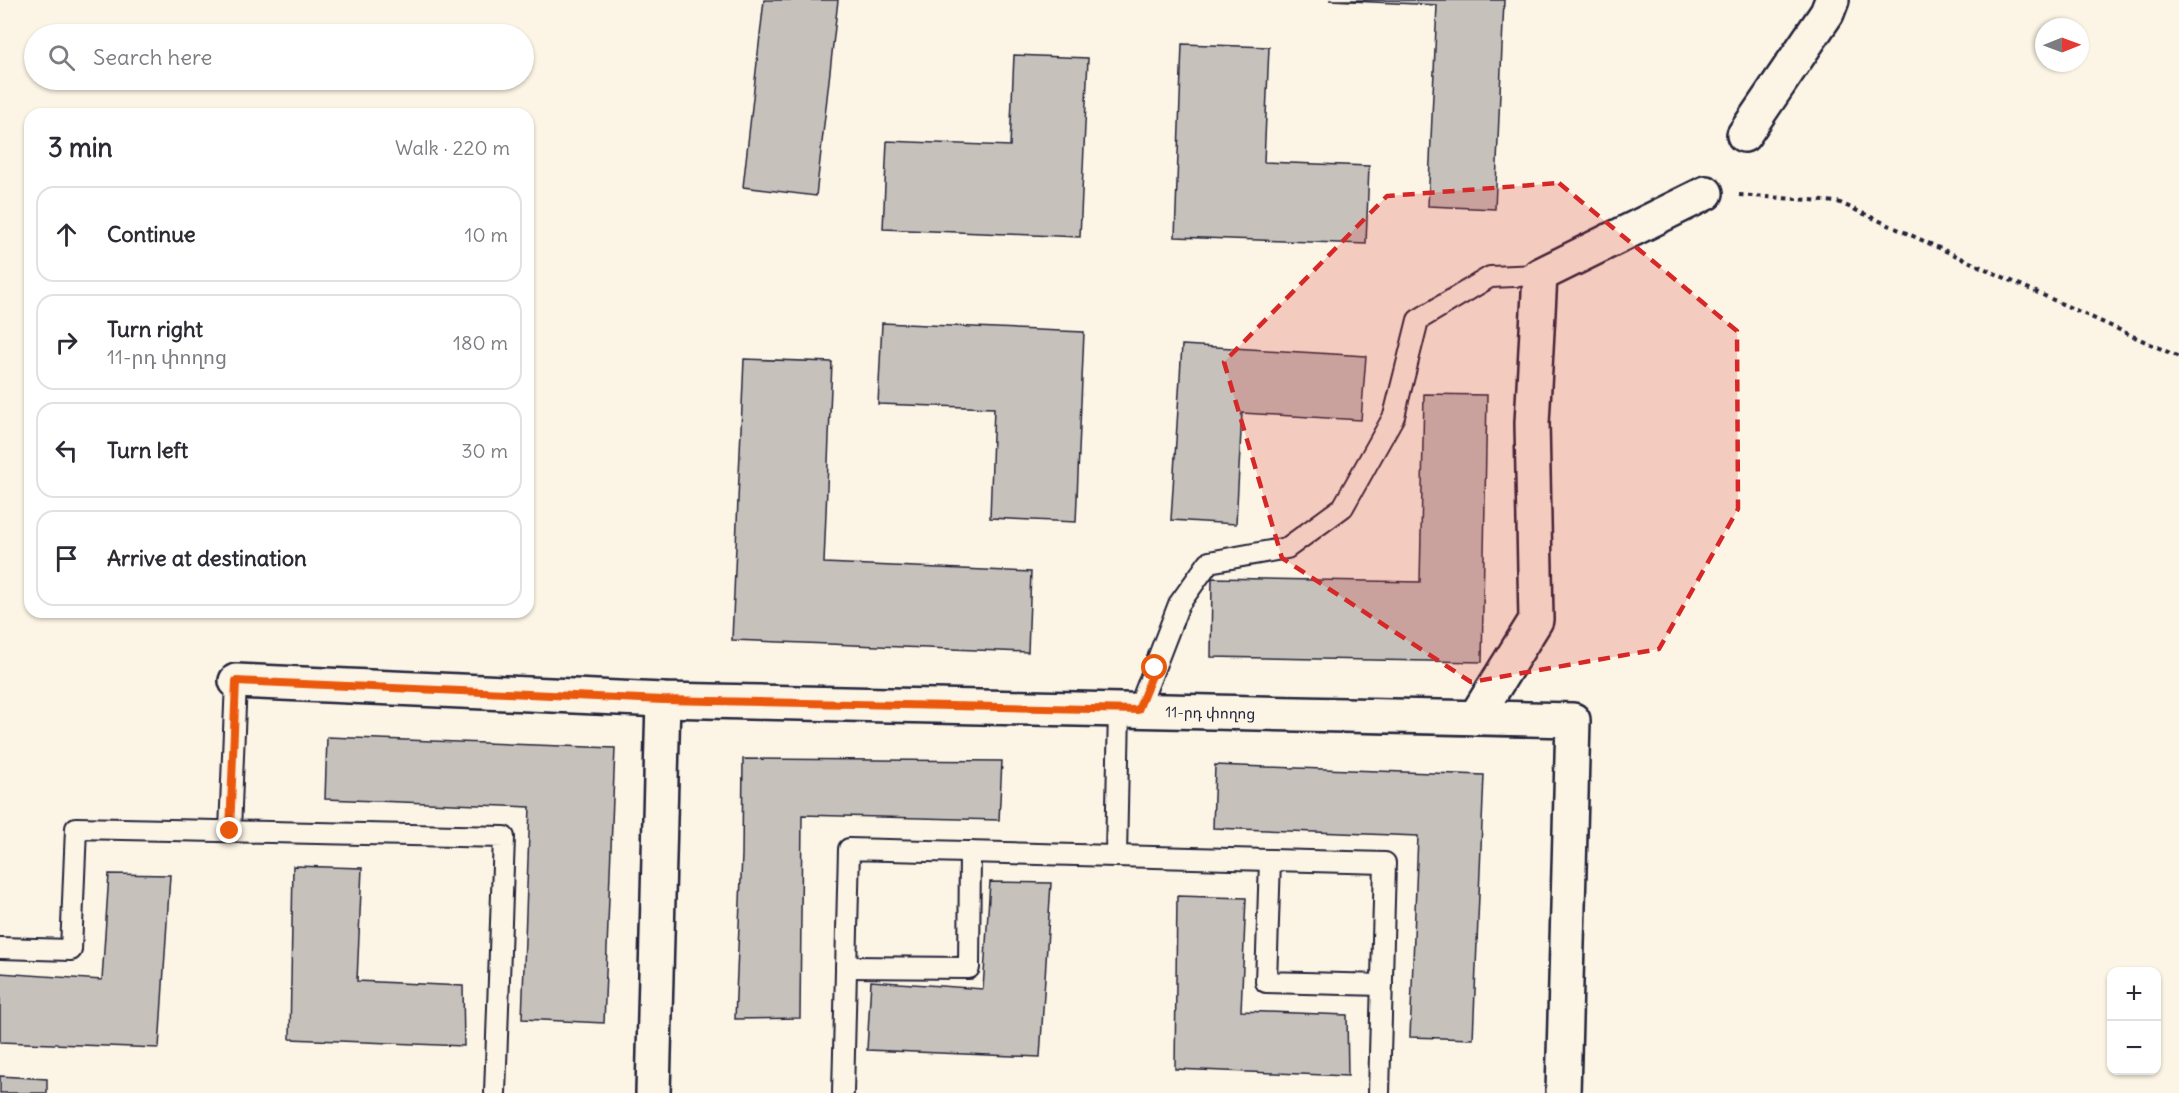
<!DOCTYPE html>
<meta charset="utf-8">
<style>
body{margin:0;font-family:Delius,"Noto Sans Armenian",sans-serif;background:#f2f2f3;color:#2b2b33}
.controls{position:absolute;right:18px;bottom:18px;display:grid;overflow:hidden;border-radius:12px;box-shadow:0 2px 4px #0004}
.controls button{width:54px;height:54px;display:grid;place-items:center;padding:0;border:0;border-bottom:2px solid #e1e1e2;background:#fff;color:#2b2b33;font:30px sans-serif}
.compass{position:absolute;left:2035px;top:18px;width:54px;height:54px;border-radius:50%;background:#fff;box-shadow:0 2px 4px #0004;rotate:89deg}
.stop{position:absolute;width:18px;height:18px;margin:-14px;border:4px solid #ea580c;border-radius:50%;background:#fff}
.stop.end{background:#ea580c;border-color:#fff;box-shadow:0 2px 6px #0008}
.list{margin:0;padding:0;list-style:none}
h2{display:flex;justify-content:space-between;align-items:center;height:78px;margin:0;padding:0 24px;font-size:26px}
h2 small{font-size:20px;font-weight:400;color:#7c7c81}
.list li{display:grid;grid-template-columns:39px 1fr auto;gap:18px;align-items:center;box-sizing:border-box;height:96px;margin:0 12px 12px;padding:0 12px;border:2px solid #e1e1e2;border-radius:18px}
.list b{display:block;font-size:22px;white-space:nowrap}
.list p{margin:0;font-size:20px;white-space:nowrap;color:#7c7c81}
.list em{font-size:20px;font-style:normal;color:#7c7c81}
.icon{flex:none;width:33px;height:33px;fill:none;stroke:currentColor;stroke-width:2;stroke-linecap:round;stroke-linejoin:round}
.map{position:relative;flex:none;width:2179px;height:1093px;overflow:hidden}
.search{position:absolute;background:#fff;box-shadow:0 2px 4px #0004;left:24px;top:24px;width:510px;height:66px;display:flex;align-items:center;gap:15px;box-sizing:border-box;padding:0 21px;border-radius:33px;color:#7c7c81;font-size:22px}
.panel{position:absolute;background:#fff;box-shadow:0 2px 4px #0004;left:24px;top:108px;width:510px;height:510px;border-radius:18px}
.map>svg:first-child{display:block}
.building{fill:#c6c1bb;stroke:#22223b;stroke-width:1.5}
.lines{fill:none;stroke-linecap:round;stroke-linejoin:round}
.service-casing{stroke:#22223b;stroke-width:24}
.minor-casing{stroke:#22223b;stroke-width:38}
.path{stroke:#22223b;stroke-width:4;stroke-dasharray:4.5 4.5;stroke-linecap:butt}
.service{stroke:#fcf5e5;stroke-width:20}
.minor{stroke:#fcf5e5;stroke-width:33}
.route{stroke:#ea580c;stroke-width:8}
.marked{fill:#d62828;fill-opacity:0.2;stroke:#d62828;stroke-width:4.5;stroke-dasharray:12 8;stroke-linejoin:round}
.labels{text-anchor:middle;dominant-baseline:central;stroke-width:5;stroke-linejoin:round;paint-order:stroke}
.street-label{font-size:15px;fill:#22223b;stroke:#fcf5e5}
</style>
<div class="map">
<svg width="2179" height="1093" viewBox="0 0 2179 1093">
<rect width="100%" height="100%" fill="#fcf5e5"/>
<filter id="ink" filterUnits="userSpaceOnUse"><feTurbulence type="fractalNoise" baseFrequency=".0167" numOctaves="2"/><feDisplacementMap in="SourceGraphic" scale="12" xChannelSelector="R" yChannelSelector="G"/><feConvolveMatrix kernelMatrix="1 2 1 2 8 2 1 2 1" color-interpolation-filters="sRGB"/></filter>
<g filter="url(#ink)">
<g class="building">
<path d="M764 0H838L816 196 743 187Z"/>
<path d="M1329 0H1504L1495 209 1428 206 1437 5Z"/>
<path d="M1182 44 1269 47 1264 162 1369 166 1366 244 1175 237Z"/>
<path d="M1014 55 1088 58 1080 237 883 229 887 141 1010 146Z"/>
<path d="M882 323 1084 332 1076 522 990 518 994 408 878 404Z"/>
<path d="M1182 345 1366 356 1361 420 1242 413 1236 524 1171 520Z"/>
<path d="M744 359 832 362 824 563 1031 572 1028 652 732 640Z"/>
<path d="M1424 394 1487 395 1482 662 1211 657 1212 578 1420 582Z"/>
<path d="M327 737 615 748 604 1023 522 1019 530 807 325 799Z"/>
<path d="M743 759 1002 761 999 820 802 815 800 1018 735 1019 742 855Z"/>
<path d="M1215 765 1484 775 1473 1039 1410 1037 1418 836 1213 828Z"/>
<path d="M293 866 362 868 357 981 463 986 464 1046 290 1039Z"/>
<path d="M109 874 170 875 159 1048 0 1042V973L102 980Z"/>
<path d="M990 882 1051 883 1040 1057 867 1050 871 981 983 989Z"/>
<path d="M1177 896 1246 898 1241 1011 1347 1015 1348 1076 1175 1069Z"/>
<path d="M0 1076 47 1079V1093H0Z"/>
</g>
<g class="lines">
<defs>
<g id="service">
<path d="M1138 710 1179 604 1209 562 1287 548 1343 507 1394 416 1418 320 1490 277 1540 275"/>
<path d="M230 831 236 681"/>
<path d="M1116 856 1119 710"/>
<path d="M1270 860 1266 982 1382 985"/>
<path d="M0 948 71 950 76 828 504 837 495 1093"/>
<path d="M846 967 969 968 970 852"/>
<path d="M843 1093 849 849 1385 863 1379 1093"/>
</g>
<g id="minor">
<path d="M1744 135 1827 13 1832 0"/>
<path id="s1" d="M236 681 663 700 1573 720 1563 1093"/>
<path d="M1475 718 1536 620 1532 423 1540 275 1706 193"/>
<path d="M653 1093 663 700"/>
</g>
</defs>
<use href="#service" class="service-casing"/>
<use href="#minor" class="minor-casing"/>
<path class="path" d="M1739 195 1838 202 2179 357"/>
<use href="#service" class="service"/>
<use href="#minor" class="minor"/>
</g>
</g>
<g class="lines" filter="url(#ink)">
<path class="route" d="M230 831 236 681 663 700 1138 710 1155 668"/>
</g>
<path class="marked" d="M1559 183 1737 331 1738 509 1659 649 1471 682 1282 558 1224 362 1387 196Z"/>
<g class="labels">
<g class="street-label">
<text stroke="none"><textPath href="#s1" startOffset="975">11-րդ փողոց</textPath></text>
</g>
</g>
</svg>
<div class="controls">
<button>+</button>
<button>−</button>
</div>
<svg class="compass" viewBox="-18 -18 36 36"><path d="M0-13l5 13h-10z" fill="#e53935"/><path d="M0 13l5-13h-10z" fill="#7c7c81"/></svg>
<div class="stop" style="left:1155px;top:668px"></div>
<div class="stop end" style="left:230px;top:831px"></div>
<div class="search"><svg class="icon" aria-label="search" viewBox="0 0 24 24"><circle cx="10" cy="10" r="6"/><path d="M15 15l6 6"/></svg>Search here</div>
<section class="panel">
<h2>3 min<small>Walk · 220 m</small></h2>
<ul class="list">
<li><svg class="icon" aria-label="ahead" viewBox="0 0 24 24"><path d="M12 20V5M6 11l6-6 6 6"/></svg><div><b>Continue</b></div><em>10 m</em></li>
<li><svg class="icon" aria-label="right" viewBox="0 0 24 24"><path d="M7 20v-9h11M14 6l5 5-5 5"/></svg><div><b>Turn right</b><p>11-րդ փողոց</p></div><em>180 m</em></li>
<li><svg class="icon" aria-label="left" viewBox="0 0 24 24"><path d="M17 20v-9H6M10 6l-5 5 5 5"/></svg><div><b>Turn left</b></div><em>30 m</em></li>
<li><svg class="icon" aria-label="arrive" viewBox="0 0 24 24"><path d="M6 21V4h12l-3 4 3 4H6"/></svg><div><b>Arrive at destination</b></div></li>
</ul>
</section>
</div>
